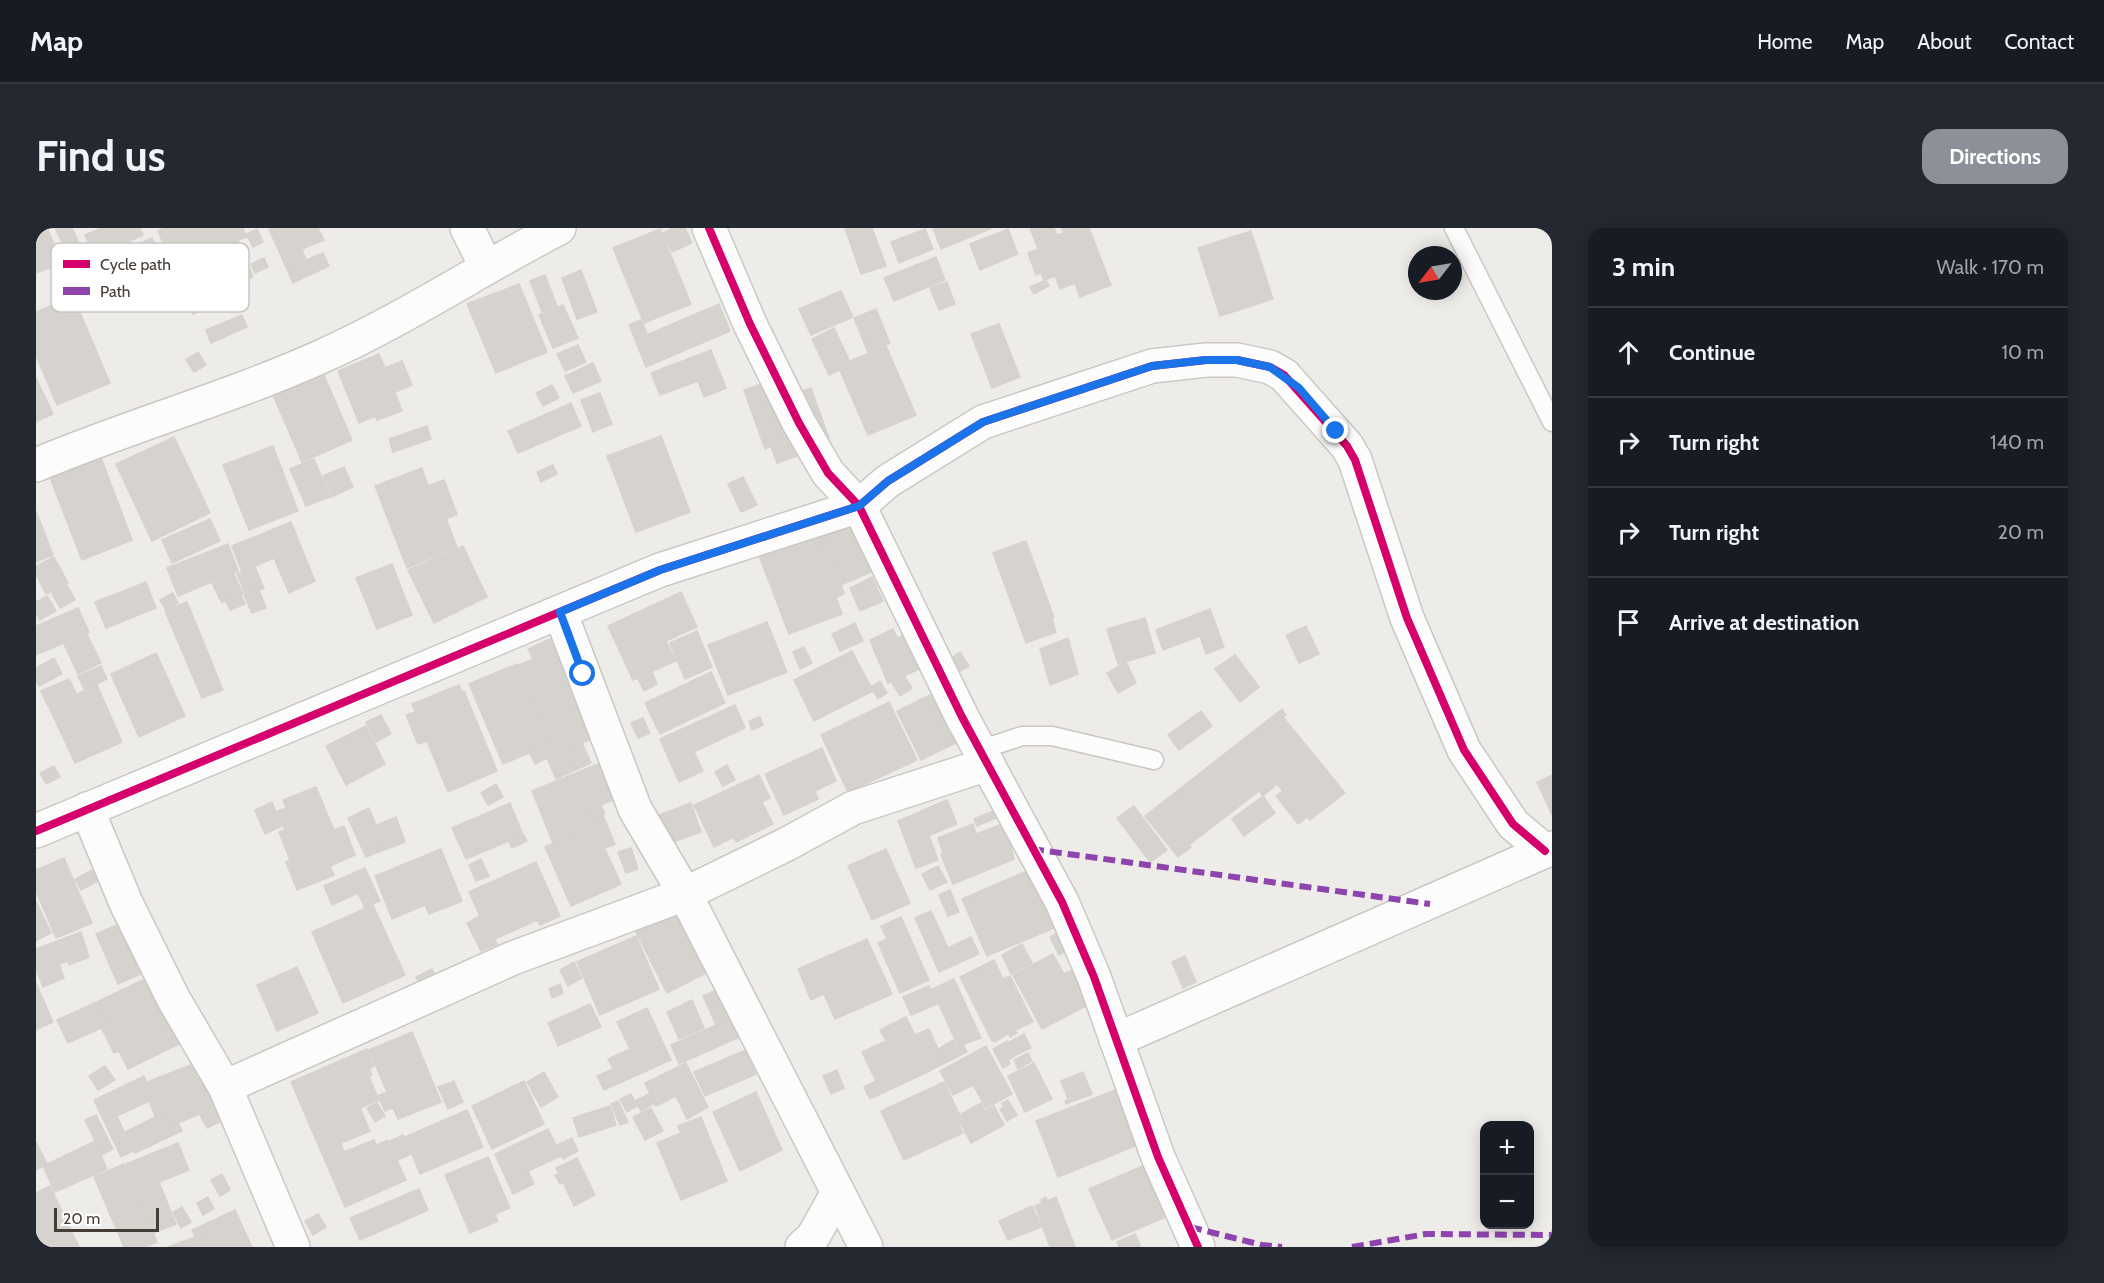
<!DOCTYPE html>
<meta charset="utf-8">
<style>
body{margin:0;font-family:Cabin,sans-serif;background:#242831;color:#f1f3f6}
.controls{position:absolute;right:18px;bottom:18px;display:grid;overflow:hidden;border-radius:12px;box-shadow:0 3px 15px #0003}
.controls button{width:54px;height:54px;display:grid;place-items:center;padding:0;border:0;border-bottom:2px solid #363941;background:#171b24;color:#f1f3f6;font:30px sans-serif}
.compass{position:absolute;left:1372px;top:18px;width:54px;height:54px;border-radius:50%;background:#171b24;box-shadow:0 3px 15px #0003;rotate:239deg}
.scale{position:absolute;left:18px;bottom:15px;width:105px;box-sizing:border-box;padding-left:6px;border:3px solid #443d35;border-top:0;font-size:16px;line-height:21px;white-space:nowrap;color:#443d35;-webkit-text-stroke:4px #fff;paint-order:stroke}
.stop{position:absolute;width:18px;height:18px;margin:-14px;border:4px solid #1a73e8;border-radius:50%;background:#fff}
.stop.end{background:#1a73e8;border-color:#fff;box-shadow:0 2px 6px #0008}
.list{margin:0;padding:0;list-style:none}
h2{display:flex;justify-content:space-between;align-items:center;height:78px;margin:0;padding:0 24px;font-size:26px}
h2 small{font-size:20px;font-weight:400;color:#9ea1a6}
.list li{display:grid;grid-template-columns:39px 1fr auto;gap:18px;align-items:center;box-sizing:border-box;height:90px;padding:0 24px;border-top:2px solid #363941}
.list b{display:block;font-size:22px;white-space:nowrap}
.list em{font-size:20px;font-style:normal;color:#9ea1a6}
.icon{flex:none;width:33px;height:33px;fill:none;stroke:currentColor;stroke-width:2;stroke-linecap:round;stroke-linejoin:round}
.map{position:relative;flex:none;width:1516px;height:1019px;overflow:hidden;border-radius:18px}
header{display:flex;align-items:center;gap:36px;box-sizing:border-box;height:84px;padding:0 30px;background:#171b24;border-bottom:2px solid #363941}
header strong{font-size:28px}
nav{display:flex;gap:33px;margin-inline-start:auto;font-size:21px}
.intro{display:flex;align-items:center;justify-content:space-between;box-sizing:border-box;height:144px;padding:0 36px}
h1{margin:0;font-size:42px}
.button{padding:15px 27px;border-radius:18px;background:#8c9099;color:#fff;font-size:21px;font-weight:700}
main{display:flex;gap:36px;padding:0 36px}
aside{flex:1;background:#171b24;border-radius:18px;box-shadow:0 3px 15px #0003}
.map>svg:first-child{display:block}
.building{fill:#d6d3cf;stroke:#d6d3ce;stroke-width:1.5}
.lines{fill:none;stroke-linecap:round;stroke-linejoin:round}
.service-casing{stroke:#cbc8c4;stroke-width:21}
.minor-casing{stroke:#cbc8c4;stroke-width:36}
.service{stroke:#fcfcfc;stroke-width:18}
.minor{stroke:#fcfcfc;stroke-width:33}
.quiet{stroke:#8e44ad;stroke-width:6;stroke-dasharray:12 6;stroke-linecap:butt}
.cycleway-casing{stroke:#fff;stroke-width:11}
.cycleway{stroke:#d6006c;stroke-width:8}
.route{stroke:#1a73e8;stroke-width:8}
.key{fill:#fff;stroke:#c7c5c2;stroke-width:1.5}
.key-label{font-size:16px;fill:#443d35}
</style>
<header>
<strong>Map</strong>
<nav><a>Home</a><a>Map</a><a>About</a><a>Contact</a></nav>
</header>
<div class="intro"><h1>Find us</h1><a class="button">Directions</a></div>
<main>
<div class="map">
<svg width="1516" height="1019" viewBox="0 0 1516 1019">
<rect width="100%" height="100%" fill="#eeece8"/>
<g class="building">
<path d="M0 0H11L26 35 0 45Z"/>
<path d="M19 0H36L47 24 34 30Z"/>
<path d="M66 0H104L107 7 59 29 49 7Z"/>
<path d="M128 0H207L210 9 202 12 217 49 184 62 188 73 157 86 122 3Z"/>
<path d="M282 0 288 12 266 21 270 32 287 25 293 38 257 55 233 1Z"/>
<path d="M637 0H649L656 15 636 24 627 5Z"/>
<path d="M809 0H836L850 38 825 46Z"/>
<path d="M897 0H956L905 21Z"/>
<path d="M994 0H1018L1021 7 1028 5 1026 0H1053L1075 57 1044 69 1039 55 1024 61 1019 48 1008 52 1005 45 1000 47 992 25 1002 21Z"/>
<path d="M221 1 227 14 217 19 210 6Z"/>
<path d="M624 1 655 76 608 95 577 20Z"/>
<path d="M889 1 897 21 863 35 855 14Z"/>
<path d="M972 1 982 26 944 42 934 16Z"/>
<path d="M1215 3 1237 71 1184 88 1162 20Z"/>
<path d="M116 10 127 37 100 48 89 21Z"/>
<path d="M900 29 909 52 858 73 848 50Z"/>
<path d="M228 30 232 39 219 45 215 36Z"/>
<path d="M545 42 561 84 541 91 526 50Z"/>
<path d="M509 47 521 78 506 84 494 53Z"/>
<path d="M1010 52 1013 58 998 66 994 59Z"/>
<path d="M911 54 919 76 903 82 894 60Z"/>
<path d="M483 56 511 124 460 145 431 76Z"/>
<path d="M805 63 817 89 775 107 763 81Z"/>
<path d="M37 68 74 155 21 177 0 127V84Z"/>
<path d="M683 76 694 103 610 139 599 112Z"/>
<path d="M527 77 542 110 517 120 503 87Z"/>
<path d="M840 81 854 115 832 124 818 90Z"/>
<path d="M206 87 211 99 175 115 170 102Z"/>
<path d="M605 92 611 105 599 111 593 97Z"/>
<path d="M963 96 984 149 956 160 935 106Z"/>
<path d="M798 100 813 132 801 138 804 142 793 147 776 111Z"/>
<path d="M542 117 550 134 529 143 521 126Z"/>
<path d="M850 118 880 187 832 207 802 138Z"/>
<path d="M675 122 690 160 668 169 662 153 624 167 615 145Z"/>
<path d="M162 124 170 137 158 144 150 132Z"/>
<path d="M343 126 349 140 366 133 376 157 359 164 366 183 341 192 339 188 323 195 302 143Z"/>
<path d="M557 135 565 153 537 165 529 148Z"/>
<path d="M287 145 316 212 266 234 237 167 261 157 259 152Z"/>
<path d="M752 147 759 166 775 160 793 210 777 216 779 222 741 235 735 218 729 221 708 162Z"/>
<path d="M0 150 17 186 0 194Z"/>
<path d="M516 157 523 170 507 178 500 165Z"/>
<path d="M564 165 576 196 557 204 545 172Z"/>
<path d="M535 175 545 198 482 225 472 203Z"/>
<path d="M391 198 395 211 357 224 353 211Z"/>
<path d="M625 208 654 284 600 304 571 228Z"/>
<path d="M138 209 174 285 116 313 80 236Z"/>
<path d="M237 218 262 283 213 302 187 237Z"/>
<path d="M64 227 96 312 46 332 13 247Z"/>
<path d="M278 231 294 269 270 278 254 241Z"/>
<path d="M517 237 521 246 505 254 501 244Z"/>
<path d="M308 239 317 259 296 269 287 248Z"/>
<path d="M386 240 392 258 408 252 421 286 410 291 421 319 371 340 339 258Z"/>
<path d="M707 249 721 277 705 284 692 256Z"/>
<path d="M0 283 17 327 0 334Z"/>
<path d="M809 284 835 344 786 365 760 305Z"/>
<path d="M174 291 184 313 136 335 126 312Z"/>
<path d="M255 294 279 353 253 365 238 330 206 344 196 318Z"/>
<path d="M776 304 788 338 798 335 808 366 800 369 806 386 753 406 722 325Z"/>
<path d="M990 313 1018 390 1016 391 1020 404 990 415 957 325Z"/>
<path d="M192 316 202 343 142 368 131 340Z"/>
<path d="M427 318 451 369 398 395 372 342Z"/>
<path d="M18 329 32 355 10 366 0 346V338Z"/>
<path d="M356 336 376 387 341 401 320 350Z"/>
<path d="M219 339 228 360 210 367 201 346Z"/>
<path d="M198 346 207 366 186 375 176 355Z"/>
<path d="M836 349 847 373 824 383 814 360Z"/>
<path d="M110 354 120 380 70 400 59 374Z"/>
<path d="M31 357 39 372 24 380 16 365Z"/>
<path d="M223 362 230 380 216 385 208 367Z"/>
<path d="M645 364 661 399 630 413 640 433 597 452 572 398Z"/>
<path d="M137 365 142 375 130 382 124 372Z"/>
<path d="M205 367 209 376 194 382 190 373Z"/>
<path d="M11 368 20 383 4 392 0 385V374Z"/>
<path d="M151 374 187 462 166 470 129 383Z"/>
<path d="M42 380 53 404 0 427V398Z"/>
<path d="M1174 381 1188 419 1170 426 1164 408 1127 422 1120 402Z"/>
<path d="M1109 390 1119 425 1082 436 1071 401Z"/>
<path d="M731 394 751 444 692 467 672 417Z"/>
<path d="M819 395 827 413 804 423 796 406Z"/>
<path d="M1270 398 1283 426 1263 435 1250 407Z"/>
<path d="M857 401 867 422 843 433 834 412Z"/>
<path d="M661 403 676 439 649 451 634 415Z"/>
<path d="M873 405 888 439 852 455 837 420Z"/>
<path d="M51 406 65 435 42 446 28 416Z"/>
<path d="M1032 410 1042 446 1014 457 1004 421Z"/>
<path d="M514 411 557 510 546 515 555 535 520 551 511 530 499 536 471 473 479 470 467 444 497 431 492 421Z"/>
<path d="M768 419 776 435 764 441 757 424Z"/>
<path d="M816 423 837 463 778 493 758 452Z"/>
<path d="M924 424 933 438 923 444 914 431Z"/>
<path d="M120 425 149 488 103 509 75 446Z"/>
<path d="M1199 427 1223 459 1204 474 1179 441Z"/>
<path d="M18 430 26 446 3 458 0 452V440Z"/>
<path d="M1090 434 1100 455 1082 465 1071 445Z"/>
<path d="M481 436 515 516 467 536 433 456Z"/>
<path d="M65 438 71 451 49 462 42 448Z"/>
<path d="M865 443 876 460 864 468 853 450Z"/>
<path d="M616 444 621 456 608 463 602 451Z"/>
<path d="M675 444 689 475 624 506 609 475Z"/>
<path d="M33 451 40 465 12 478 5 463Z"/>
<path d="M844 453 851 465 842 471 835 459Z"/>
<path d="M61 457 86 514 39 535 13 479Z"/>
<path d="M423 457 426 464 428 463 461 543 412 564 391 513 382 516 370 487 379 484 376 476Z"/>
<path d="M906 461 930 510 885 532 861 483Z"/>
<path d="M853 474 881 532 812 564 785 507Z"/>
<path d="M699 477 709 500 658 524 667 543 643 554 624 511Z"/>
<path d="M1246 481 1250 487 1247 489 1309 565 1274 592 1271 589 1262 596 1240 568 1247 563 1241 556 1227 568 1223 563 1153 617 1155 619 1142 629 1109 588Z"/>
<path d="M1165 483 1176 498 1143 522 1132 507Z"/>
<path d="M345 487 355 506 340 514 330 494Z"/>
<path d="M724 489 727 497 716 502 713 493Z"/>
<path d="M607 490 614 505 602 510 595 495Z"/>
<path d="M330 498 349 536 310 557 290 518Z"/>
<path d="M543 517 552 533 541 538 532 522Z"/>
<path d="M786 520 800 553 779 563 782 571 748 587 729 546Z"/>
<path d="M562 536 577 572 563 578 579 616 535 634 536 636 527 640 496 563Z"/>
<path d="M691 537 699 552 687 558 679 544Z"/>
<path d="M18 538 24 549 10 556 4 545Z"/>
<path d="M723 547 734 570 726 574 737 596 700 614 698 609 678 619 658 577Z"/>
<path d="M1516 547V587L1501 554Z"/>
<path d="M460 556 467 569 452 577 445 565Z"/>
<path d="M280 559 298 602 308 598 319 627 294 638 298 647 261 662 250 634 254 632 243 604 249 602 241 583 250 580 247 572Z"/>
<path d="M1227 568 1239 585 1208 608 1196 591Z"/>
<path d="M561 570 569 586 553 592 546 579Z"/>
<path d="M911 572 921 596 894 607 885 583Z"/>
<path d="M236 574 246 598 229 606 219 582Z"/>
<path d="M474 575 487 607 430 631 416 600Z"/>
<path d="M655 575 665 604 623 619 613 591Z"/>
<path d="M1098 578 1131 622 1114 634 1081 590Z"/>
<path d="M333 580 350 621 330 629 312 590Z"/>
<path d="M957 583 960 590 941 598 938 591Z"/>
<path d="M884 584 902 632 880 640 862 593Z"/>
<path d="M360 589 369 614 351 621 341 597Z"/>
<path d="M969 595 978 631 917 656 905 627 907 625 902 610 937 596 940 606Z"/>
<path d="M558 597 585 656 535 678 509 619Z"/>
<path d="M488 607 491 613 476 620 473 614Z"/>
<path d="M595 620 602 641 590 645 582 624Z"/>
<path d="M405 621 426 673 393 686 389 677 356 691 339 648Z"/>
<path d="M850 621 874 675 836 692 812 638Z"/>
<path d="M28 630 56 695 20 710 0 663V642Z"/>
<path d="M445 631 453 648 440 653 433 637Z"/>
<path d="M500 634 524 688 504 697 501 692 459 711 461 716 445 723 431 695 444 688 433 664Z"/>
<path d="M902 638 911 654 894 662 886 646Z"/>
<path d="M329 640 344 673 329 680 322 665 296 677 288 658Z"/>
<path d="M998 640 1025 697 951 728 926 671Z"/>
<path d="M56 642 62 653 45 662 39 651Z"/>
<path d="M914 662 923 684 912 688 903 667Z"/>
<path d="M0 673 15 705 0 713Z"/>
<path d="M337 677 369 747 307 775 276 704Z"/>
<path d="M651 678 682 739 631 765 600 704Z"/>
<path d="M895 683 912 720 935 709 943 726 903 744 879 690Z"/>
<path d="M110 684 131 734 82 756 60 706Z"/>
<path d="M865 689 893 752 864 765 842 715 851 711 845 698Z"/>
<path d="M1024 703 1033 721 1023 727 1014 709Z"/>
<path d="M45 704 53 729 33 737 32 733 23 736 28 750 7 759 0 741V721Z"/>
<path d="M600 708 623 761 564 787 541 734Z"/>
<path d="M831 711 856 766 799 791 788 766 775 772 762 741Z"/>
<path d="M986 716 996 735 975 746 966 727Z"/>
<path d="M1017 726 1028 746 1044 738 1056 775 1006 801 977 747Z"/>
<path d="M1149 728 1160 754 1147 760 1136 734Z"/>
<path d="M958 732 967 751 974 748 997 794 979 802 981 805 974 809 973 805 959 814 956 813 924 749Z"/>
<path d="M538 734 546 750 532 758 524 742Z"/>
<path d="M261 739 282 785 241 803 221 757Z"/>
<path d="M396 741 401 751 385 759 380 749Z"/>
<path d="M113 749 145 815 92 841 83 823 78 825 54 777Z"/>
<path d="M918 751 945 810 922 818 896 761Z"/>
<path d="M0 755 17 794 0 802Z"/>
<path d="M524 756 527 765 516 770 513 761Z"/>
<path d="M893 758 901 776 875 787 867 769Z"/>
<path d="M688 759 708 807 643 836 635 817 680 797 667 768Z"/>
<path d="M656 772 668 800 643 811 631 784Z"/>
<path d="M61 774 70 794 66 795 67 799 32 815 21 792Z"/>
<path d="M554 776 565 799 522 818 512 795Z"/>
<path d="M611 780 635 832 568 862 561 848 577 841 572 831 594 821 581 794Z"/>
<path d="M870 789 879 807 893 801 902 821 889 828 896 842 834 871 828 859 840 853 826 824 850 813 844 802Z"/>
<path d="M376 804 405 874 362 891 357 880 349 883 342 868 351 864 333 822Z"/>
<path d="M988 806 995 820 980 827 973 814Z"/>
<path d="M917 812 921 819 927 816 931 824 897 841 891 828Z"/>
<path d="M971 813 979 828 972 832 974 836 967 840 957 821Z"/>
<path d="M950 818 976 866 950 880 937 857 917 867 904 843Z"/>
<path d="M331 821 338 838 333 840 336 847 333 849 343 872 324 880 334 903 305 915 308 924 338 912 340 917 352 912 370 952 309 979 255 854Z"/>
<path d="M710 822 720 846 669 868 658 844Z"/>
<path d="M992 825 996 833 982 841 978 832Z"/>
<path d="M165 833 183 878 125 902 106 856Z"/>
<path d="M650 835 672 879 651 891 640 868 620 878 609 855Z"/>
<path d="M998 835 1016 871 989 884 972 848Z"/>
<path d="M69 838 79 852 62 862 53 848Z"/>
<path d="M801 842 808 860 795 866 787 848Z"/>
<path d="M508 844 522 869 505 879 491 854Z"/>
<path d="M1047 844 1056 866 1030 876 1029 873 1032 871 1025 853Z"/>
<path d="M108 848 118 871 81 888 97 923 85 929 58 872Z"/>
<path d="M418 853 427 874 412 881 402 859Z"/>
<path d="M488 853 508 896 456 921 436 878Z"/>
<path d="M908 854 927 894 922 896 927 905 868 932 845 883Z"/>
<path d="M1082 861 1104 916 1022 949 1000 893Z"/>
<path d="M720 864 746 922 704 943 677 884Z"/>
<path d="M595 866 601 878 591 884 584 871Z"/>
<path d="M613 866 619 875 605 883 599 873Z"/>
<path d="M972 872 981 887 971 893 964 881 968 879 966 875Z"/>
<path d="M582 873 592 894 584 897 575 876Z"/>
<path d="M341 875 349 888 339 894 331 880Z"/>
<path d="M945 875 949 883 958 878 968 897 935 915 925 896 929 894 925 886Z"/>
<path d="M187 876 193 889 171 900 164 887Z"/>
<path d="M574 878 580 897 543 909 537 890Z"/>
<path d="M615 880 627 903 609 912 597 889Z"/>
<path d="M431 882 447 919 384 946 369 909Z"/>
<path d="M129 884 135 897 142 894 146 903 99 925 89 904Z"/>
<path d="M60 887 77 921 66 927 49 892Z"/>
<path d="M665 889 691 953 645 972 621 915 645 905 642 898Z"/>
<path d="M512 901 525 928 492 943 498 956 477 966 459 926Z"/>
<path d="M367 907 375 926 362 932 354 913Z"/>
<path d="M536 910 542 923 527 931 521 917Z"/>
<path d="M59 913 71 941 19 964 7 938Z"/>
<path d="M0 914 11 936 0 942Z"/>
<path d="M142 915 153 942 123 954 140 996 117 1005 90 936Z"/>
<path d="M452 929 474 980 459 986 462 993 434 1005 409 947Z"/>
<path d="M541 930 559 967 538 978 527 954 524 956 519 947 523 946 520 940Z"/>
<path d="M88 936 121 1014 109 1019H88L58 949Z"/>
<path d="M1109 937 1132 988 1076 1012 1053 961Z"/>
<path d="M186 946 194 962 184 968 175 952Z"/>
<path d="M14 958 43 1019H0V965Z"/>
<path d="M383 961 392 982 324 1012 314 990Z"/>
<path d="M172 969 178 981 167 987 161 975Z"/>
<path d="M1010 969 1011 973 1020 969 1039 1019H1014L999 978 1006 975 1005 972Z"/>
<path d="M996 978 1005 999 972 1012 963 993Z"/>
<path d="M146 979 155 994 145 1000 137 984Z"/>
<path d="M199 982 216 1019H164L156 1002Z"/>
<path d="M282 986 290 999 277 1007 269 993Z"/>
<path d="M175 994 182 1008 166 1015 159 1002Z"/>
<path d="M1099 1006 1105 1019H1083L1081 1014Z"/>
<path d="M159 1009 163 1019H132Z"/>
</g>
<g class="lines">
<defs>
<g id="service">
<path d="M1418 0 1516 194"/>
<path d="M944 522 986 508H1016L1118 532"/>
</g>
<g id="minor">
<path d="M431 0 450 38"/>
<path d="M673 0 714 96 763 195 792 245 823 278 926 489 1026 674 1058 749 1122 929 1162 1019"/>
<path d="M0 237C93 198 190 171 282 130 366 93 442 42 523 0"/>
<path d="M524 384 599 581 649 666 830 1019"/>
<path d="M51 581 90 675 137 770 189 859 257 1019"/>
<path d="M0 603 624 342 823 278 852 253 947 194 1116 138 1170 132H1201L1234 139 1248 147 1311 218 1319 232 1371 390 1428 522 1477 596 1509 623"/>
<path d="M1080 812 1516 620"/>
<path d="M189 859 477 730 649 666 751 616 817 580 952 536"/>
<path d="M766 1019 777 1009 801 966"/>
</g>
</defs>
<use href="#service" class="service-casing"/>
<use href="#minor" class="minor-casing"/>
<use href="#service" class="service"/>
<use href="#minor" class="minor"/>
<g class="quiet">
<path d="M996 621 1394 676"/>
<path d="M1154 999 1226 1017 1246 1019"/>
<path d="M1316 1019 1390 1006 1516 1007"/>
</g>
<defs>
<g id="cycleway">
<path d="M673 0 714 96 763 195 792 245 823 278 926 489 1026 674 1058 749 1122 929 1162 1019"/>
<path d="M0 603 624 342 823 278 852 253 947 194 1116 138 1170 132H1201L1234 139 1248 147 1311 218 1319 232 1371 390 1428 522 1477 596 1509 623"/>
</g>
</defs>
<use href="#cycleway" class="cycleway-casing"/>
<use href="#cycleway" class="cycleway"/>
</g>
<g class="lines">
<path class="route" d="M547 446 524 384 624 342 823 278 852 253 947 194 1116 138 1170 132H1201L1234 139 1263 160 1300 203"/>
</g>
<rect x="15" y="15" width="198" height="69" rx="9" class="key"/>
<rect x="27" y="32" width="27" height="8" fill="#d6006c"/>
<rect x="27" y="59" width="27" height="8" fill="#8e44ad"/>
<g class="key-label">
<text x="64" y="42">Cycle path</text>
<text x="64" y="69">Path</text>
</g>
</svg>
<div class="controls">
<button>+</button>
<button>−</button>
</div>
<svg class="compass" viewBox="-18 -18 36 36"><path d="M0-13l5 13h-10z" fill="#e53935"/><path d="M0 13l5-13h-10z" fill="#9ea1a6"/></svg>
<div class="scale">20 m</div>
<div class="stop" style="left:547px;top:446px"></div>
<div class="stop end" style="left:1300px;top:203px"></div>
</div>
<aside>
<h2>3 min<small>Walk · 170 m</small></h2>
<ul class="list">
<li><svg class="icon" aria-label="ahead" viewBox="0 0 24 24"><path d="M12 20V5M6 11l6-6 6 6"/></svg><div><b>Continue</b></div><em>10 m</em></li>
<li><svg class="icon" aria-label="right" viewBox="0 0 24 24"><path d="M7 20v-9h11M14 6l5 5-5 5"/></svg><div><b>Turn right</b></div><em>140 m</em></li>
<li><svg class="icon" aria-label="right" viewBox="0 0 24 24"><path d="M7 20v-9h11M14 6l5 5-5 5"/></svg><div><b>Turn right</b></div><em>20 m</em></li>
<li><svg class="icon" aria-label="arrive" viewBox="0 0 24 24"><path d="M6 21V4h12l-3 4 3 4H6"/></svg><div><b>Arrive at destination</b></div></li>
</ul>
</aside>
</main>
